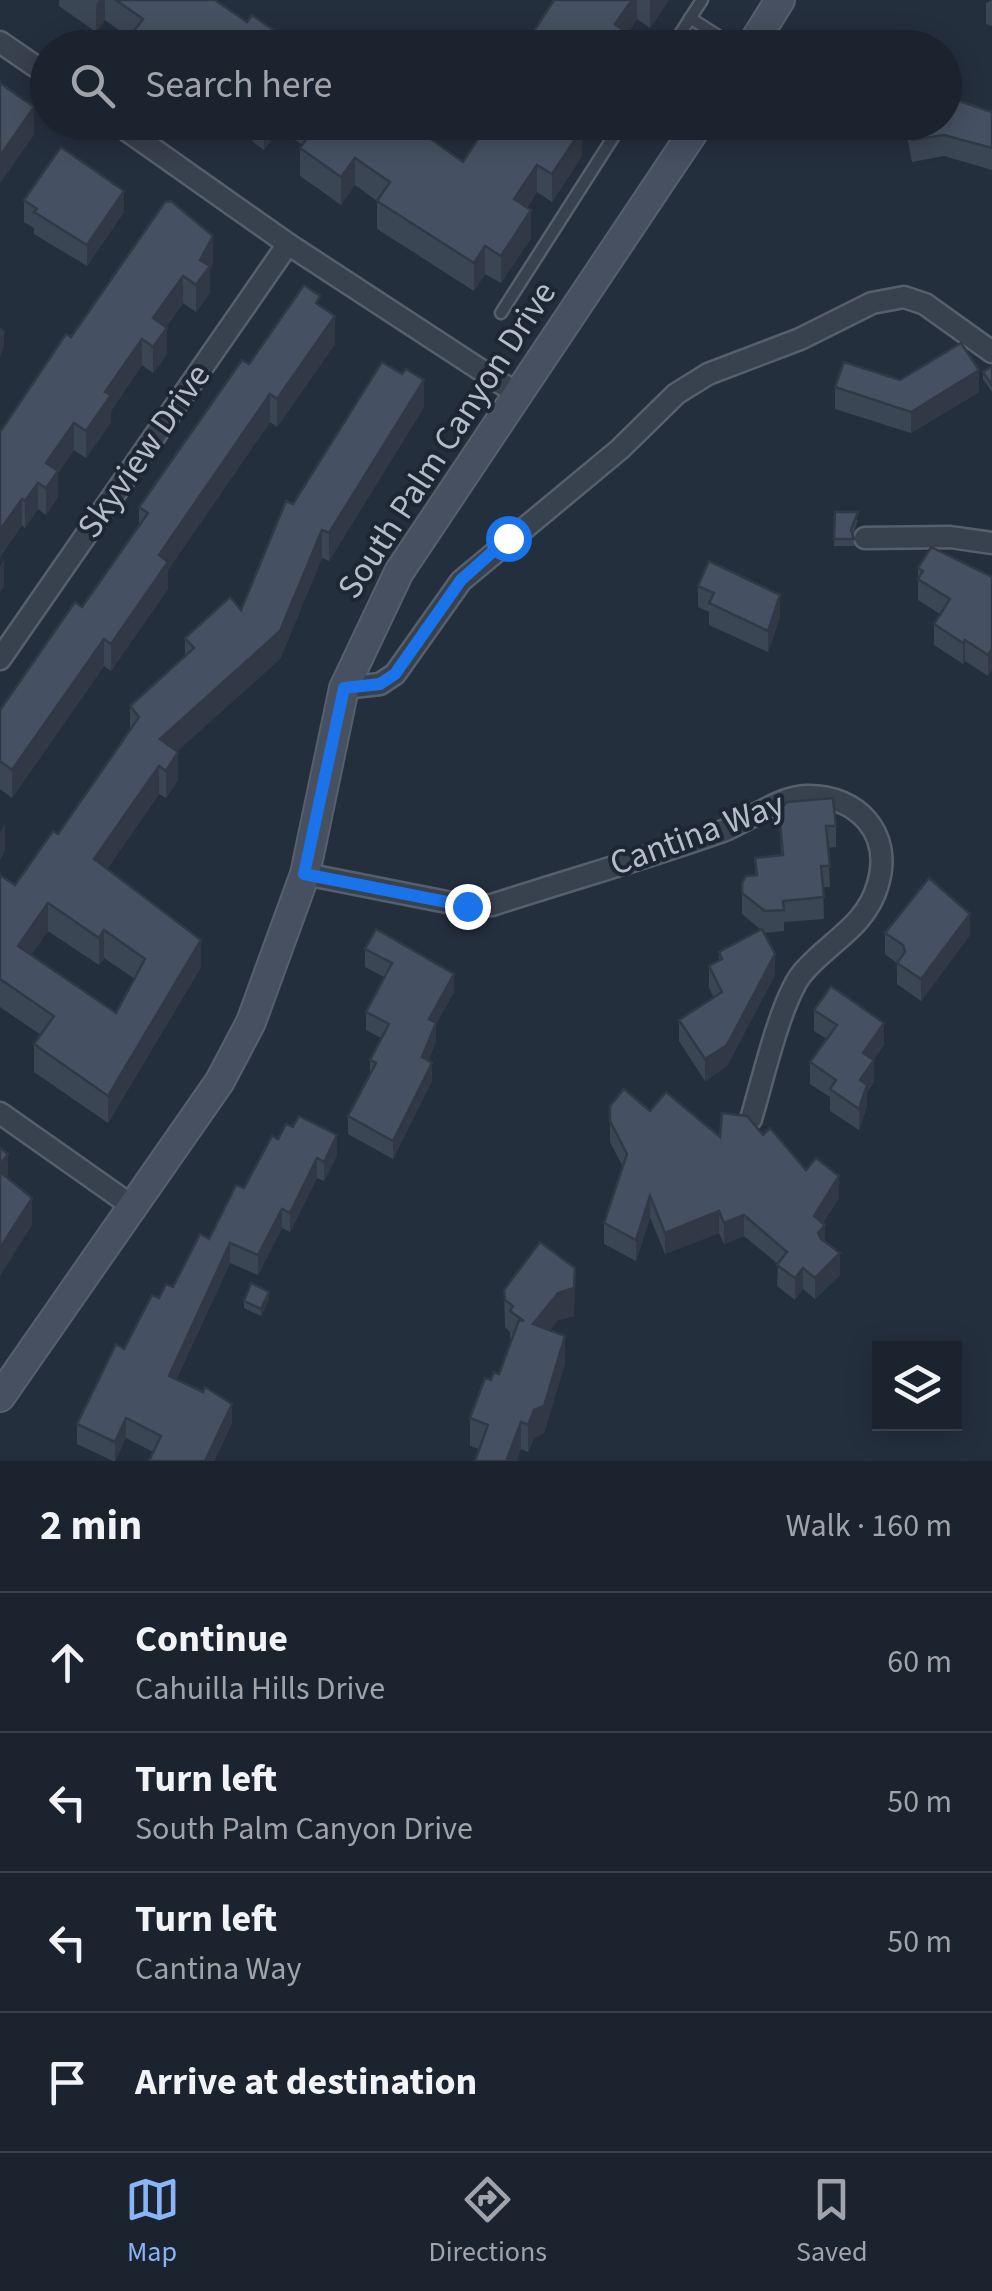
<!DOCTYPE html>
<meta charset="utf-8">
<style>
body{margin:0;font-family:"Source Sans 3",sans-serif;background:#282f3a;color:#f1f3f6}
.controls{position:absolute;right:30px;bottom:30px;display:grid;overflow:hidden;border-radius:0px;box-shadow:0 5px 25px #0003}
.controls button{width:90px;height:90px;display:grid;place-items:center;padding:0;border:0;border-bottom:2px solid #39404a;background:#1b232e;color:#f1f3f6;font:50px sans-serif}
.stop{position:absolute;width:30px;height:30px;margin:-22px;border:8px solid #1a73e8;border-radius:50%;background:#fff}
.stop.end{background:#1a73e8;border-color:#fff;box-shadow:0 2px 10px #0008}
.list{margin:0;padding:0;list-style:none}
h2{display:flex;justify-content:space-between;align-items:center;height:130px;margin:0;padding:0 40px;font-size:42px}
h2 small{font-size:32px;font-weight:400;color:#a0a4aa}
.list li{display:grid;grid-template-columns:65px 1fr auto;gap:30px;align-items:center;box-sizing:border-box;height:140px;padding:0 40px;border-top:2px solid #39404a}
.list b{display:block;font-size:38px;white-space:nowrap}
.list p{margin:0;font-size:32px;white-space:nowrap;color:#a0a4aa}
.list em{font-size:32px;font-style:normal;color:#a0a4aa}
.icon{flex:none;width:55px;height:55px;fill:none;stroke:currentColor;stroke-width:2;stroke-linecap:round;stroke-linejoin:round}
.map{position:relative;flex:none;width:992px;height:1461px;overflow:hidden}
.search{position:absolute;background:#1b232e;box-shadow:0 5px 25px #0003;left:30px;right:30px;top:30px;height:110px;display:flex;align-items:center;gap:25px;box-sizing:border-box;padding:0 35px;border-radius:55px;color:#a0a4aa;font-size:38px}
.sheet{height:690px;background:#1b232e}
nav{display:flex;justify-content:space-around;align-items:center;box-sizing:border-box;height:140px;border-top:2px solid #39404a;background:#1b232e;font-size:28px;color:#a0a4aa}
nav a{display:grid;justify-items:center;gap:5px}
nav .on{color:#8ab4f8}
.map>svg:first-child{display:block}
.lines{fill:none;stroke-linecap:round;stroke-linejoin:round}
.lane-casing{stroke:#565f6c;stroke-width:15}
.street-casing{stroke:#565f6c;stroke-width:25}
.secondary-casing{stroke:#565f6c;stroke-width:32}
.lane{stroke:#38414e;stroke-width:10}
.street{stroke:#38414e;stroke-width:20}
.secondary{stroke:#465061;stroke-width:28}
.wall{fill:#3b4654;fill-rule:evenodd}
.shaded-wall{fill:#303945}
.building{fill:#455162;stroke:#303945;stroke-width:2.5;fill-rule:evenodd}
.route{stroke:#1a73e8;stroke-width:12}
.labels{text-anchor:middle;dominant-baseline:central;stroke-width:8;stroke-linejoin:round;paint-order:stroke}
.street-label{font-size:35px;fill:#b4bcc9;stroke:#1d2633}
</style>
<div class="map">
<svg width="992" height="1461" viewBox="0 0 992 1461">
<rect width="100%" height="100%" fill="#242f3e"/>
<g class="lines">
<defs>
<g id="lane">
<path d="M690 18 737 48"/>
<path d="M671 48 702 0"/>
<path d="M501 313 623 122"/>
</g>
<g id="street">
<path d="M0 42 48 75"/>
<path d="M115 122 288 244 519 395"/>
<path d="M865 538 950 537 992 543"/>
<path d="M0 659 288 244"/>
<path d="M344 688 380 684 395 674 461 581 620 449 676 394 708 374 800 339 872 303 904 297 925 304 992 352"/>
<path d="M305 874 467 906 492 905C569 880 647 858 723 831 748 821 780 796 807 796 857 795 893 833 878 884 866 928 826 943 801 975 780 1003 762 1083 751 1119"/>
<path d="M0 1113 135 1208"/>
</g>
<g id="secondary">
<path d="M750 48 780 0"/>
<path d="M0 1397 220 1081 251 1022 305 874 344 688 399 572 700 122"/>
</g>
</defs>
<use href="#lane" class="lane-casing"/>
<use href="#street" class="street-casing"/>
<use href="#secondary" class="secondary-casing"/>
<use href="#lane" class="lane"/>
<use href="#street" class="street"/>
<use href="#secondary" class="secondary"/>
</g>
<g class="wall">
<path d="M59 0H215L247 22 299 48H134V41L105 20 96 32 59 6Z"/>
<path d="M554 0H669L650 28 637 19 628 33 630 48Z"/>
<path d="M992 0V26L986 24V3Z"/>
<path d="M992 112V170L944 156 912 162 907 136V122H944Z"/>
<path d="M226 122H407L463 162 581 128 582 156 552 202 537 192 527 208 531 238 501 283 485 274 474 291 377 229V201L355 185 341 205 300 176V148L302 145 279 129 264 150Z"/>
<path d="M24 200 124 212 87 266 34 234V228L24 222Z"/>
<path d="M165 202 213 263 210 269V293L196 312 183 303 166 327 167 354 153 373 142 365 111 411V422L86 458 74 450 58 473V497L46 515 38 509 25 528 22 525 0 557V432L71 337Z"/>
<path d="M320 306 335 344 277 427 270 422 168 570V589L111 671 104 666 12 798 0 789V710L82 607 139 526V507L249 364Z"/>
<path d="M992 366V392L983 379V372Z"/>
<path d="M900 380 979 392 911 433 835 409V387Z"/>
<path d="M424 407 329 561 322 558 280 659 177 751 178 780 166 798 159 794 107 869 201 967 108 1123 34 1072V1044L41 1035 0 1007V875L15 885 58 834 130 731V706L185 657V638L241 610 293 504ZM48 931 99 965 104 958 135 979 116 1013 31 955Z"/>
<path d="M835 512 858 520 853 534 854 546H834Z"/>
<path d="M918 568 992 577 988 676 965 661 963 664 934 645V624L940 614 918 600Z"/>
<path d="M698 586 780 617 768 652 709 625V612L698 607Z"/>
<path d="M779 811 836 826V847L828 848 830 887H823L824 919 784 922V931L765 933 775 975 727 1066 705 1081 679 1041V1020L714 998 709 988V966L719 961V952L761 930 742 914V883L755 875V858L781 855Z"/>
<path d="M885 933 970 935 921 1001 897 984V963L885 954Z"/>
<path d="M365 949 454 992 436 1024V1041L428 1061 432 1081 393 1159 348 1134V1116L370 1075V1060L381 1038 366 1030V1012L384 977 365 967Z"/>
<path d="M814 1010 884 1045 873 1060 874 1082 867 1092V1106L859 1130 830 1111V1097L810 1084V1062L827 1039 814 1031Z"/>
<path d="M610 1106 650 1111 720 1137 763 1135 839 1198 823 1223 825 1242 840 1275 815 1299 803 1289 795 1300 777 1286 778 1264 744 1236 724 1244 719 1233 665 1254 650 1217 636 1261 604 1244V1223L623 1167 610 1142Z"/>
<path d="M278 1139 337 1155 324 1181 317 1178 290 1232 282 1228 258 1275 230 1263 176 1380 232 1423 214 1461H149L153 1452 126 1438 115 1461H113L77 1444V1424L124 1349 159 1298 173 1287 209 1239Z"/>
<path d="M575 1268 574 1316 558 1320 550 1330 565 1363 544 1433 534 1438 528 1452 521 1449 516 1461H475L479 1449 470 1446V1418L491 1380 499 1374 512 1340 510 1338V1332L505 1327 504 1290Z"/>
<path d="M269 1299 261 1316 244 1308V1301Z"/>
</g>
<g class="shaded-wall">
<path d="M99 0H105V20L96 32V5Z"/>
<path d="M632 0H637V19L618 48 615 24Z"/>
<path d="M650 0H669L650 28Z"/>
<path d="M630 35V48H621Z"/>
<path d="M34 107V135L0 183V156Z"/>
<path d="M279 122V129L264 150V123Z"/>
<path d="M582 129V156L552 202V174Z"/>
<path d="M355 158V185L341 205V177Z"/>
<path d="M537 165V192L514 227V199Z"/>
<path d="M124 191V212L87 266V245Z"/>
<path d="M531 210V238L501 283V256Z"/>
<path d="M213 236V263L210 269V293L196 312V285L200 260Z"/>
<path d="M485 246V274L474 291V263Z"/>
<path d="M183 276V303L153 345V318Z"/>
<path d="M335 316V344L277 427V399Z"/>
<path d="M167 328V354L153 373V347Z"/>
<path d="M4 332V346L0 358V343Z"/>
<path d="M142 339V365L111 411V422L86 458V431L105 392Z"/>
<path d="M979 370V392L911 433V412Z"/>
<path d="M424 380V407L329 561V533Z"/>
<path d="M270 394V422L168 570V589L111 671V644L159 555Z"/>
<path d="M74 423V450L58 473V497L46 515V463Z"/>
<path d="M38 483V509L25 528V501Z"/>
<path d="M22 499V525L0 557V530Z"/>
<path d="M322 530V558L280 659 160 767V739Z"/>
<path d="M4 560V587L0 592V566Z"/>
<path d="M780 595V617L768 652V631Z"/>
<path d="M104 639V666L12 798V770Z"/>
<path d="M965 640V661L963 664V643Z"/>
<path d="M992 649V670L988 676V655Z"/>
<path d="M178 752V780L166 798V771Z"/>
<path d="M159 766V794L94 887V859Z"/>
<path d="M5 824V851L0 860V832Z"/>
<path d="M48 903V931L18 974V946Z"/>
<path d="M970 914V935L921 1001V979Z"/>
<path d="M104 930V958L99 965V938Z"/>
<path d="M201 940V967L108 1123V1096Z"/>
<path d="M775 954V975L727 1066 705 1081V1059Z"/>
<path d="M454 974V992L436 1024V1041L422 1075V1057L429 1019Z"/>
<path d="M884 1023V1045L863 1074V1053Z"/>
<path d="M874 1060V1082L867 1092V1106L859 1130 860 1080Z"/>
<path d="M432 1063V1081L393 1159V1141Z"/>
<path d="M337 1135V1155L324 1181V1162Z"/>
<path d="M8 1154V1181L0 1192V1165Z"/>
<path d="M317 1158V1178L290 1232V1213Z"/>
<path d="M839 1176V1198L814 1237V1216Z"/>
<path d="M650 1196V1217L636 1261V1240Z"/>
<path d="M32 1198V1225L0 1276V1248Z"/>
<path d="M282 1209V1228L258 1275V1255Z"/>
<path d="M719 1211V1233L665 1254V1233Z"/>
<path d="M744 1215V1236L724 1244V1223Z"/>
<path d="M825 1225V1246L818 1233Z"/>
<path d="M230 1243V1263L169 1396V1376Z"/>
<path d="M840 1253V1275L815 1299V1278Z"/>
<path d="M803 1268V1289L795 1300V1278Z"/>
<path d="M574 1288V1316L558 1320 533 1352V1324L558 1293Z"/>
<path d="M269 1292V1299L261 1316V1309Z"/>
<path d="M565 1336V1363L544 1433 534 1438 528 1452V1425Z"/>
<path d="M232 1404V1423L214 1461H205Z"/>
<path d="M126 1418V1438L115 1461V1442Z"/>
<path d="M521 1422V1449L516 1461H507Z"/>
</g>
<g class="building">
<path d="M116 0H215L247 22 252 15 299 48H185L182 45 181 48H158L134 31 143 19Z"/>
<path d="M554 0H632L615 24 630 35 621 48H523Z"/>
<path d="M0 83 34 107 0 156Z"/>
<path d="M944 96 992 112V148L944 135 912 140 909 122H944Z"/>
<path d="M308 122H407L463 162 489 122H573L582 129 552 174 537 165 514 199 531 210 501 256 485 246 474 263 377 201 390 182 355 158 341 177 300 148 315 127Z"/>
<path d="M61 147 124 191 87 245 34 212 37 209 24 200Z"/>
<path d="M171 201 213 236 200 260 210 266 196 285 183 276 153 318 167 328 153 347 142 339 105 392 111 395 86 431 74 423 46 463 58 471 46 488 38 483 25 501 22 499 0 530V432L66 334 71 337 165 202Z"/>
<path d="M304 285 320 296 316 303 335 316 277 399 270 394 159 555 168 562 111 644 104 639 12 770 0 761V710L75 602 82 607 148 513 139 507 242 360 249 364Z"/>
<path d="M0 329 4 332 0 343Z"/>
<path d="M961 343 979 370 911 412 835 387 844 362 900 380Z"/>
<path d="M382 362 402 374 406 369 424 380 329 533 322 530 280 631 160 739 178 752 166 771 159 766 94 859 201 940 108 1096 34 1044 54 1016 0 979V875L15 885 53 831 58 834 139 717 130 706 194 648 185 638 230 597 241 610 286 501 293 504ZM48 903 99 938 104 930 145 959 116 1013 18 946Z"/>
<path d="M992 366V385L983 372Z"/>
<path d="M835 512H858L851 530 854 539H834Z"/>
<path d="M931 547 992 577V649L988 655 965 640 963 643 934 624 950 599 918 579 923 571 918 568Z"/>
<path d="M709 561 780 595 768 631 709 603 714 593 698 586Z"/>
<path d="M833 798 836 826H826L830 866H821L824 897 783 901 784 910 765 911 742 893V883L746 876 757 875 755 858 783 855 779 811 787 802Z"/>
<path d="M929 878 970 914 921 979 897 963 905 952 903 945 885 933Z"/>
<path d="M376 929 454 974 429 1019 436 1023 422 1057 432 1063 393 1141 348 1116 376 1063 370 1060 389 1024 366 1012 392 963 365 949Z"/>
<path d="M762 929 775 954 727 1045 705 1059 679 1020 722 992 709 966 722 959 719 952Z"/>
<path d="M831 986 884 1023 863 1053 874 1060 860 1080 867 1085 859 1109 830 1089 836 1080 810 1062 837 1025 814 1010Z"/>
<path d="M624 1089 650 1111 666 1092 720 1137 722 1113 747 1116 763 1135 770 1128 806 1170 816 1158 839 1176 814 1216 825 1225 818 1233 821 1239 840 1253 815 1278 803 1268 795 1278 777 1265 787 1252 744 1215 724 1223 719 1211 665 1233 650 1196 636 1240 604 1223 627 1154 610 1121V1106Z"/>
<path d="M299 1116 337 1135 324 1162 317 1158 290 1213 282 1209 258 1255 230 1243 169 1376 203 1392 205 1387 232 1404 205 1461H149L161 1436 126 1418 115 1442 77 1424 116 1344 124 1349 152 1295 159 1298 166 1284 173 1287 200 1234 209 1239 236 1185 244 1188 272 1136 278 1139 286 1124 293 1127Z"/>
<path d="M0 1148 8 1154 0 1165Z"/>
<path d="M0 1172 32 1198 0 1248Z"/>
<path d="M540 1242 575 1268 574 1288 558 1293 533 1324 565 1336 544 1406 534 1410 528 1425 521 1422 507 1459 512 1461H475L488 1425 470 1418 485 1378 491 1380 494 1372 499 1374 519 1320 524 1321 510 1311 513 1306 505 1300 504 1290Z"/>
<path d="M251 1283 269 1292 261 1309 244 1301Z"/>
</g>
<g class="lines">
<path class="route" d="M467 906 304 874 344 688 380 684 395 674 461 580 508 538"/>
</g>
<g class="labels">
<g class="street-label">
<text transform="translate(447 440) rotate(-57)">South Palm Canyon Drive</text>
<text transform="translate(144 451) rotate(-55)">Skyview Drive</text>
<text transform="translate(697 834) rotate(-20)">Cantina Way</text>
</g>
</g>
</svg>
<div class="controls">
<button><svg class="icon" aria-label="layers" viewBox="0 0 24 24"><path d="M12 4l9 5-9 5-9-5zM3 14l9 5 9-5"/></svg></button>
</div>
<div class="stop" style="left:508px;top:538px"></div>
<div class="stop end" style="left:467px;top:906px"></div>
<div class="search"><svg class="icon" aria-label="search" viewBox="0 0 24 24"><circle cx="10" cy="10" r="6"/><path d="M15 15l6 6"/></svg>Search here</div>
</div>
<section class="sheet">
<h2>2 min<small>Walk · 160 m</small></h2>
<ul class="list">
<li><svg class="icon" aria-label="ahead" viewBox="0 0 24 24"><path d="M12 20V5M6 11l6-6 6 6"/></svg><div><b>Continue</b><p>Cahuilla Hills Drive</p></div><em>60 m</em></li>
<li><svg class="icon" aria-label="left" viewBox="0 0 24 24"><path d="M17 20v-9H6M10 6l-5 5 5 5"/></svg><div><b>Turn left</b><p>South Palm Canyon Drive</p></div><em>50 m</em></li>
<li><svg class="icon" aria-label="left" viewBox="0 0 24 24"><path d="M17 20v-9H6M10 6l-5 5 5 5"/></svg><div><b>Turn left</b><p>Cantina Way</p></div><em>50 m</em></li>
<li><svg class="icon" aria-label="arrive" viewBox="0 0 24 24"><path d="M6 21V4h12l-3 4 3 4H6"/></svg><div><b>Arrive at destination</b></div></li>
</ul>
</section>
<nav>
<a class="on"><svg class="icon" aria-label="map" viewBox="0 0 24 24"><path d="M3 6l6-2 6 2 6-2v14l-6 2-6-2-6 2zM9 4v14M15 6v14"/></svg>Map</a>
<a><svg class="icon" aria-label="directions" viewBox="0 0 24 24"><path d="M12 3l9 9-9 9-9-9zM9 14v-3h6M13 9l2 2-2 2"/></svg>Directions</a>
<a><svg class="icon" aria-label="saved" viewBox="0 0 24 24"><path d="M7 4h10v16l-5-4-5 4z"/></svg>Saved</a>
</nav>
